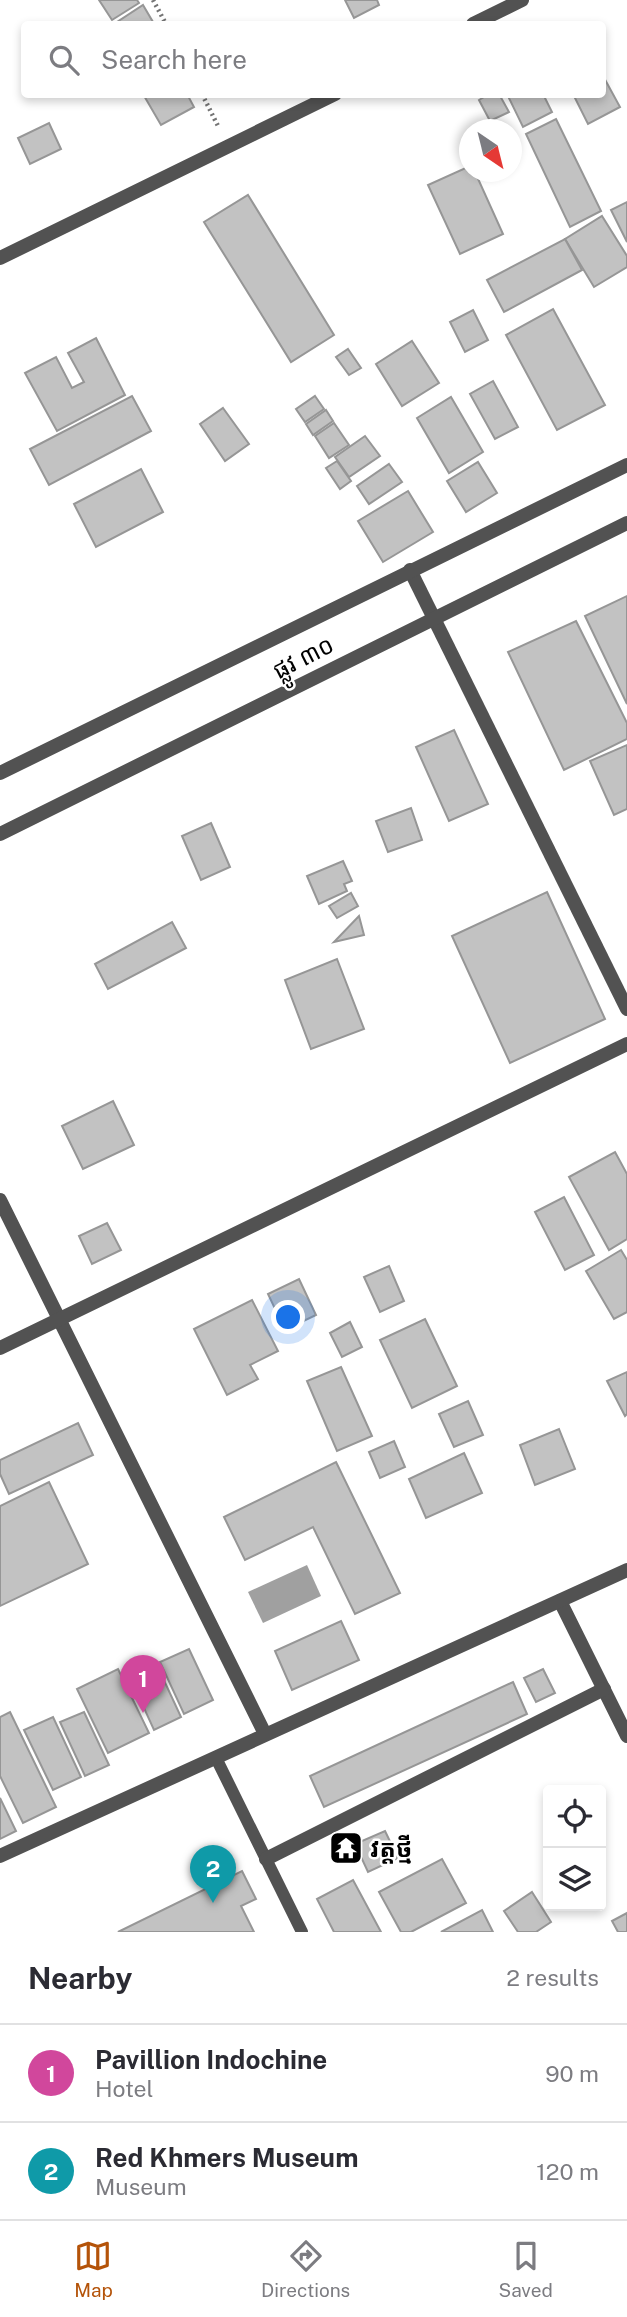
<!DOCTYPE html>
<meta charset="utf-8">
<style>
body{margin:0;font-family:"Public Sans","Noto Sans Khmer",sans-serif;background:#f2f2f3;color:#2b2b33}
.controls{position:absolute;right:21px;bottom:21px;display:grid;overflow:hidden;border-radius:7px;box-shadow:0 4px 10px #0003}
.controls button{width:63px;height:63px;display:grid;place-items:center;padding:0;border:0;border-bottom:2px solid #e1e1e2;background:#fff;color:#2b2b33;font:35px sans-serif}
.compass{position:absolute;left:459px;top:119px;width:63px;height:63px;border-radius:50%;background:#fff;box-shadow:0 4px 10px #0003;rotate:145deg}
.you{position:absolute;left:289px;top:1318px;width:24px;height:24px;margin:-18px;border:5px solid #fff;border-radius:50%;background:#1a73e8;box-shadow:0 0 0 10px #1a73e833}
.badge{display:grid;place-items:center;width:46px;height:46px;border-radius:50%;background:#b45309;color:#fff;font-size:23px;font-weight:700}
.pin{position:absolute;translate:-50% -58px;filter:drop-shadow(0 2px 4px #0008)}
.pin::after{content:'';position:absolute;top:37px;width:24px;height:21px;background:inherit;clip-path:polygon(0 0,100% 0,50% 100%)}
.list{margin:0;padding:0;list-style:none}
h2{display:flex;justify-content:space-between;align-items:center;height:91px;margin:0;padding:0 28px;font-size:30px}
h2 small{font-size:23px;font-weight:400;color:#7c7c81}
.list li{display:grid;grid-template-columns:46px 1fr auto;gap:21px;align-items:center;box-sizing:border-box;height:98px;padding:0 28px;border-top:2px solid #e1e1e2}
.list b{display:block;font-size:26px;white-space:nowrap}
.list p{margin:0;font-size:23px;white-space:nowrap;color:#7c7c81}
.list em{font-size:23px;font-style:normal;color:#7c7c81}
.icon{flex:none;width:38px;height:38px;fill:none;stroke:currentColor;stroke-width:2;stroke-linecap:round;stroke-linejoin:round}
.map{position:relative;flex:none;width:627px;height:1932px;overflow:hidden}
.search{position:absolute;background:#fff;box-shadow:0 4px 10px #0003;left:21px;right:21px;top:21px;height:77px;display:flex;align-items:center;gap:18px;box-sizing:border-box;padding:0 24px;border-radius:7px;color:#7c7c81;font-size:26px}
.sheet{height:287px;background:#fff}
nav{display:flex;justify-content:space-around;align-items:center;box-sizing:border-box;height:98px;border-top:2px solid #e1e1e2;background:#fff;font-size:19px;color:#7c7c81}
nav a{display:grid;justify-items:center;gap:4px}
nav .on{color:#b45309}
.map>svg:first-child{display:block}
.water{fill:#a0a0a0}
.building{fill:#c2c2c2;stroke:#969696;stroke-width:2}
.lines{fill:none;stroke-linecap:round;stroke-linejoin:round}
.path{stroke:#747474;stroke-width:4.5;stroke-dasharray:2 3.5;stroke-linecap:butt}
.service{stroke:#525252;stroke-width:12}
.minor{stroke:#525252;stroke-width:14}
.tertiary{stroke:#525252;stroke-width:14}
.labels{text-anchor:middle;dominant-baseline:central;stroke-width:5;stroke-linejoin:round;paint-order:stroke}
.street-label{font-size:24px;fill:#000;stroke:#fff}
.poi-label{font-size:24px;font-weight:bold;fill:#000;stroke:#fff;text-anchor:start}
</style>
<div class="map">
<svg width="627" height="1932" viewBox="0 0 627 1932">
<rect width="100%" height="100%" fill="#fff"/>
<path class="water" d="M307 1565 321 1596 263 1623 248 1592Z"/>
<g class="building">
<path d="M99 0H137L139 3 112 20Z"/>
<path d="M345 0H377L379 5 354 18Z"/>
<path d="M143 5 153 22 150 24H114Z"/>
<path d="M602 74 620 107 588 124 573 94H602Z"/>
<path d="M143 94H187L194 107 161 125Z"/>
<path d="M489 94H499L509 112 490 121 479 100Z"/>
<path d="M507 94H543L552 112 523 127Z"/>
<path d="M556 119 601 211 570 227 526 134Z"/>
<path d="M49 123 61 149 30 164 18 138Z"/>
<path d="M470 166V172H475L503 234 460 254 428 185Z"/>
<path d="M248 195 334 335 291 362 204 222Z"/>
<path d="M627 202V242L611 210Z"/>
<path d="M602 216 627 256V267L594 287 565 239Z"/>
<path d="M565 239 582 270 504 312 487 280Z"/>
<path d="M553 309 605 405 557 430 506 335Z"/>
<path d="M473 310 488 340 465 352 450 322Z"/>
<path d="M96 338 125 395 57 431 25 373 56 357 72 388 84 382 68 353Z"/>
<path d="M412 341 439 383 402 406 376 364Z"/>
<path d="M348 349 361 368 349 375 336 357Z"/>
<path d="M493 381 518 427 495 439 470 394Z"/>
<path d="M132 396 151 431 49 485 30 449Z"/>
<path d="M315 396 324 409 305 422 296 409Z"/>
<path d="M451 397 483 452 449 473 417 418Z"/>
<path d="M223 408 249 444 225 461 200 424Z"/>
<path d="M326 410 333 421 313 435 306 424Z"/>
<path d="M334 423 349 445 329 458 315 436Z"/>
<path d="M365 436 380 456 349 477 335 457Z"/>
<path d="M337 461 351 481 340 489 326 468Z"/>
<path d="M478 462 497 493 466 512 447 481Z"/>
<path d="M389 464 402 482 369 504 357 486Z"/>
<path d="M141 469 163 512 96 547 74 504Z"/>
<path d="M408 491 433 532 383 562 358 521Z"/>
<path d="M627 596V704L585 616Z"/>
<path d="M576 621 627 723V739L564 770 508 652Z"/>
<path d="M454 730 488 804 449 821 416 747Z"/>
<path d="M627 745V809L614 815 590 761Z"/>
<path d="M411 808 422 840 388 852 376 821Z"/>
<path d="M211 823 230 867 201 880 182 836Z"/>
<path d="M343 861 352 881 344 884 347 891 319 904 307 876Z"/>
<path d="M547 892 605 1019 510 1063 452 936Z"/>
<path d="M351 893 358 906 337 918 329 906Z"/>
<path d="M359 916 364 935 334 942Z"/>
<path d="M172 922 186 948 108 989 95 964Z"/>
<path d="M337 959 364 1029 311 1049 285 980Z"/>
<path d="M113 1101 134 1145 83 1169 62 1126Z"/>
<path d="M615 1152 627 1174V1239L609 1250 569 1177Z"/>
<path d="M564 1197 594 1255 565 1270 535 1212Z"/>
<path d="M107 1223 121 1250 92 1264 79 1236Z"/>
<path d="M621 1250 627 1260V1312L614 1319 586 1271Z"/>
<path d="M389 1266 404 1301 380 1312 364 1277Z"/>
<path d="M299 1279 316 1315 285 1330 268 1294Z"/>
<path d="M252 1300 278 1351 250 1365 258 1379 227 1395 194 1329Z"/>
<path d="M425 1319 457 1386 412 1408 380 1340Z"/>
<path d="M350 1322 362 1347 342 1357 330 1333Z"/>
<path d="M341 1367 372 1436 337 1451 307 1381Z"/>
<path d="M627 1372V1414L625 1416 607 1381Z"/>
<path d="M468 1401 483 1435 454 1447 439 1414Z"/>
<path d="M78 1423 93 1455 9 1494 0 1474V1460Z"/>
<path d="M559 1429 575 1469 535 1485 520 1445Z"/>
<path d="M394 1441 405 1467 380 1478 369 1452Z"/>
<path d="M464 1453 482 1493 426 1518 409 1479Z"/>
<path d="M336 1462 400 1593 355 1614 313 1527 245 1560 224 1517Z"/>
<path d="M49 1482 88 1564 0 1606V1506Z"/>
<path d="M341 1621 359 1660 292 1690 275 1651Z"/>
<path d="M189 1649 213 1700 184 1714 160 1662Z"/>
<path d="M155 1661 181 1717 154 1730 128 1673Z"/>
<path d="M118 1669 149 1733 108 1753 77 1689Z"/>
<path d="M543 1669 555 1693 536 1702 524 1678Z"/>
<path d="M513 1682 527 1714 324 1807 310 1776Z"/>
<path d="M10 1712 56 1807 23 1823 0 1776V1717Z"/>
<path d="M84 1712 109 1765 85 1776 60 1722Z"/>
<path d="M53 1717 81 1777 53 1790 24 1730Z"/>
<path d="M0 1798 16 1831 0 1839Z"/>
<path d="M385 1831 398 1858 368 1872 355 1844Z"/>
<path d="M442 1859 466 1903 411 1932H401L379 1892Z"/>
<path d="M242 1871 256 1899 241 1906 254 1932H118Z"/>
<path d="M353 1880 381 1932H334L317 1899Z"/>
<path d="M532 1892 551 1922 536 1932H518L504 1911Z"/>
<path d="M482 1910 493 1932H441Z"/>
<path d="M627 1913V1932H618L612 1921Z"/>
</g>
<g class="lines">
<g class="path">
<path d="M153 0 166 24"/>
<path d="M202 94 219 128"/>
</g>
<path class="service" d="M216 1758 302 1932"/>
<g class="minor">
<path d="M473 24 522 0"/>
<path d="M0 258 335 94"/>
<path d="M410 570 627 1009"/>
<path d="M0 1200 265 1734"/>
<path d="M0 1348 627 1044"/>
<path d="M560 1601 627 1736"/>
<path d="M0 1856 627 1570"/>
<path d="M266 1859 604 1689"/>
</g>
<g class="tertiary">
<path d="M0 773 627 465"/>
<path d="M0 834 627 523"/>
</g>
</g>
<defs>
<symbol id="temple-square" viewBox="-11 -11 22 22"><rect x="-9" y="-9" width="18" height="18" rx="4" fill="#000" stroke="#fff"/><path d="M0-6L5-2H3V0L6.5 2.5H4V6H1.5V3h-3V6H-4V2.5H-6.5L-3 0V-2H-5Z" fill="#fff"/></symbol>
</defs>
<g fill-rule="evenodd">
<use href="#temple-square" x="327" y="1829" width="38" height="38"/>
</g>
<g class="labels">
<g class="street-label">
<text transform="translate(303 657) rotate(-27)">ផ្លូវ ៣០</text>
</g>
<g class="poi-label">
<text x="370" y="1848">វត្តថ្មី</text>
</g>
</g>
</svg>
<div class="controls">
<button><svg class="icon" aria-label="locate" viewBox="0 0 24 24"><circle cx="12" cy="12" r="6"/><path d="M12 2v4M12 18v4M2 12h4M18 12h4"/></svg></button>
<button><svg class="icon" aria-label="layers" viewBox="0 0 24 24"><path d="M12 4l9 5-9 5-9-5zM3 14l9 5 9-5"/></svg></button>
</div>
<svg class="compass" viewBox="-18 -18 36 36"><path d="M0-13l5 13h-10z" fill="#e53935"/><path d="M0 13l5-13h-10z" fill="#7c7c81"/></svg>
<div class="you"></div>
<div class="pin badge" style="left:143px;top:1713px;background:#d1479c">1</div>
<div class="pin badge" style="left:213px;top:1903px;background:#0f9aa8">2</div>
<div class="search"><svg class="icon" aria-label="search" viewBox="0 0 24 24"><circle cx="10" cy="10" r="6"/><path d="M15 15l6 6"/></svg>Search here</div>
</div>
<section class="sheet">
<h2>Nearby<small>2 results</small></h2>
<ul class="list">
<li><span class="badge" style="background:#d1479c">1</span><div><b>Pavillion Indochine</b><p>Hotel</p></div><em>90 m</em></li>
<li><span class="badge" style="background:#0f9aa8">2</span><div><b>Red Khmers Museum</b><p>Museum</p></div><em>120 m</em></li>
</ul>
</section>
<nav>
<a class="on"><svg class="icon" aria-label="map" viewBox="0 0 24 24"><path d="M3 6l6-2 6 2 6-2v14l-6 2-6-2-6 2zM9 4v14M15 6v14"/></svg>Map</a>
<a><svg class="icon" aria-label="directions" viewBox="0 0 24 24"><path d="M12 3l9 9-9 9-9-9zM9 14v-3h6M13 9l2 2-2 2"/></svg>Directions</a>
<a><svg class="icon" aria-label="saved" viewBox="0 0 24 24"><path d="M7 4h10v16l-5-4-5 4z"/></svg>Saved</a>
</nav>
